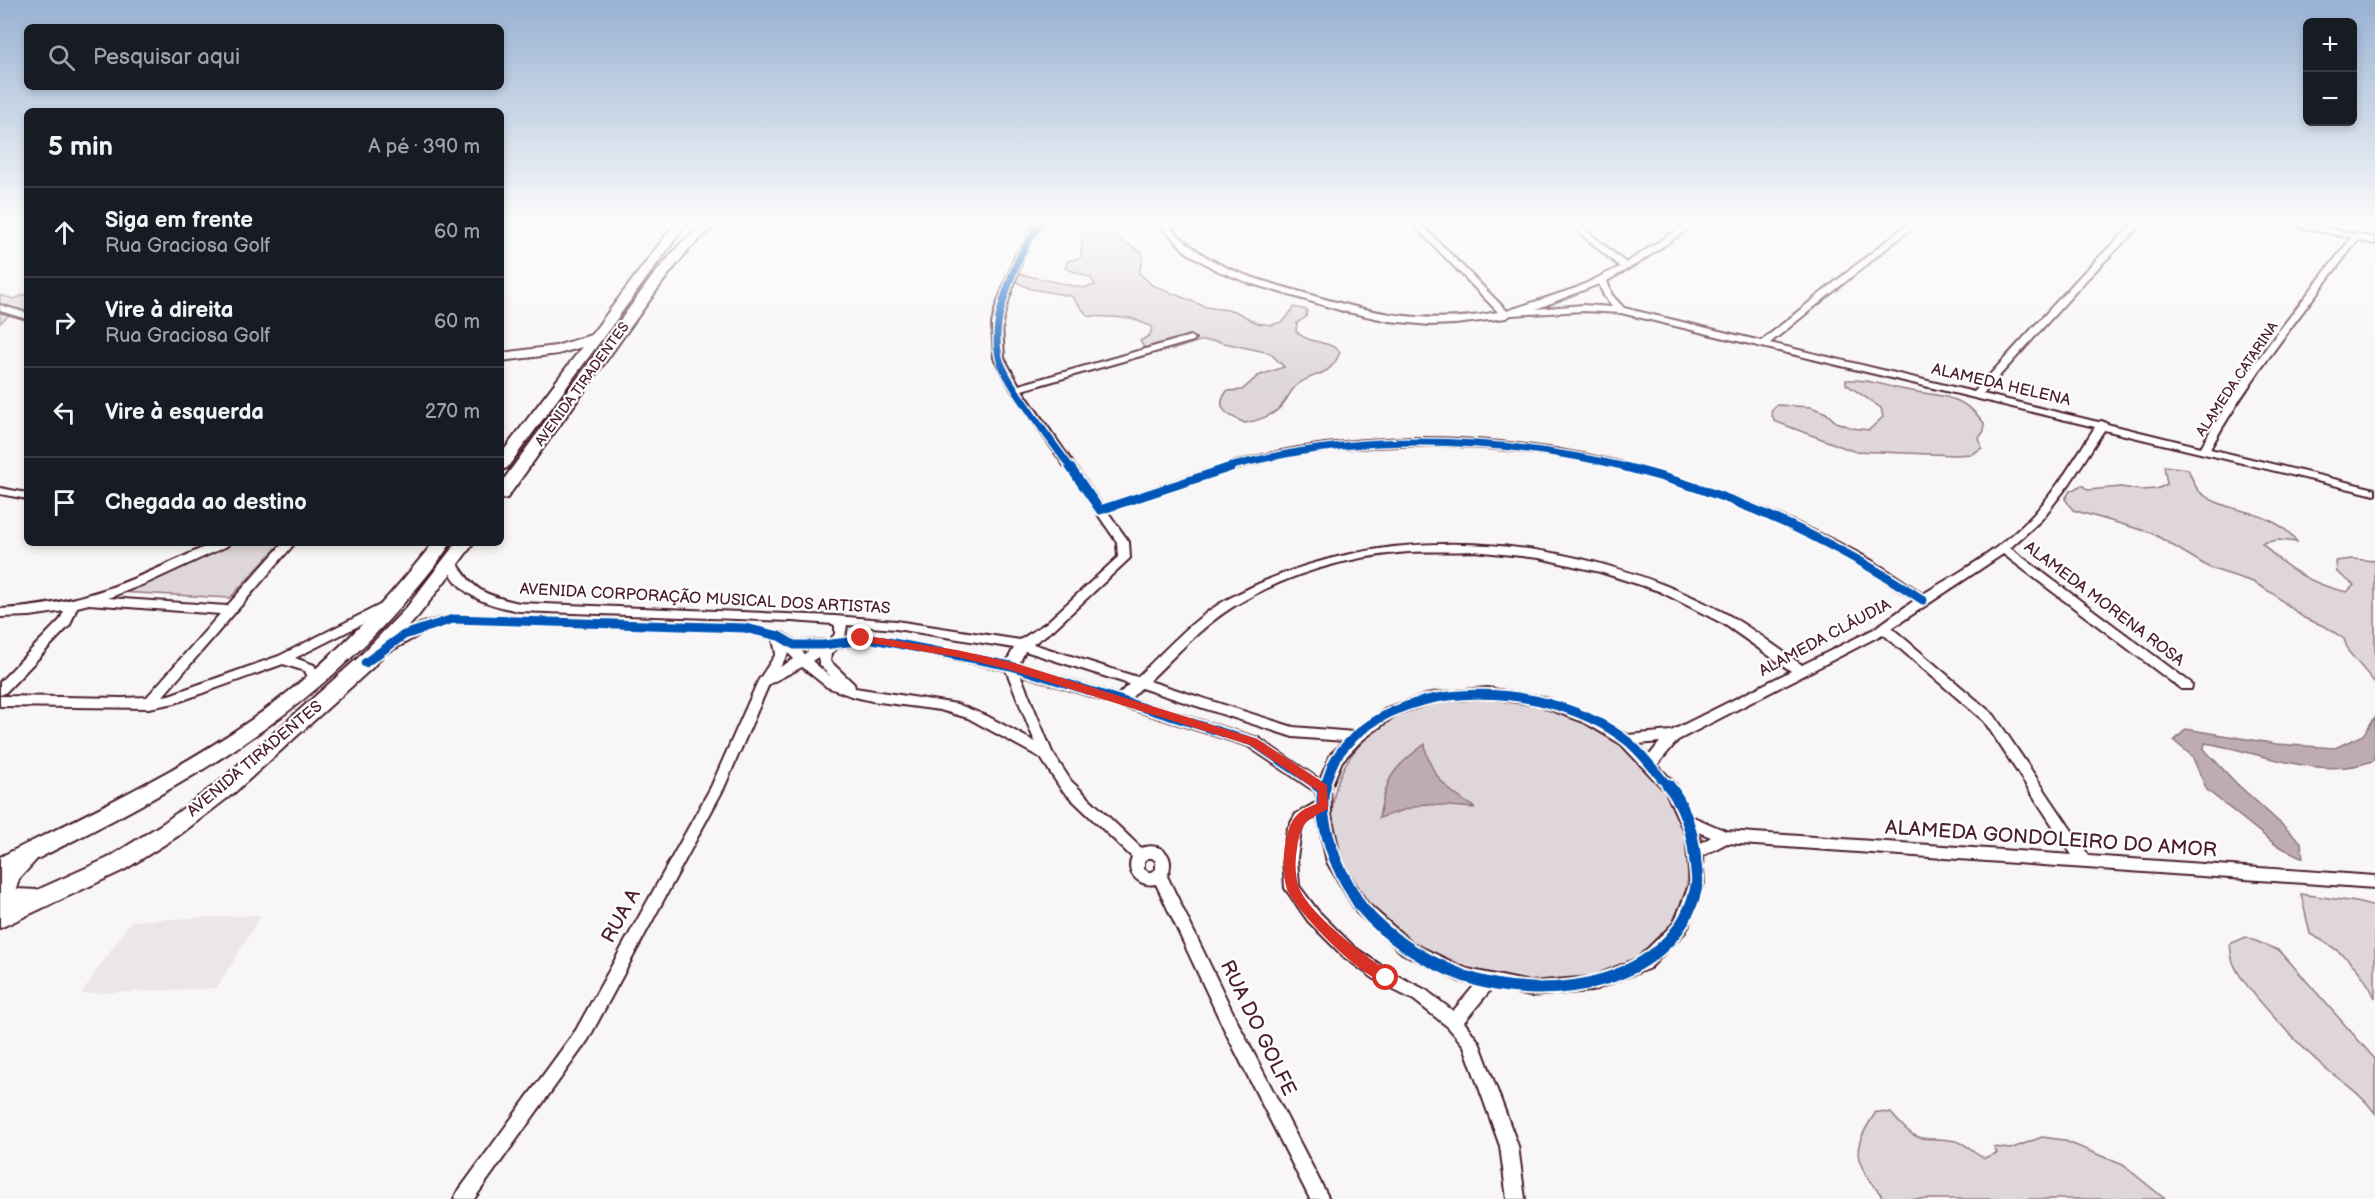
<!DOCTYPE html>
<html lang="pt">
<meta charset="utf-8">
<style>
body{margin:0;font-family:"Balsamiq Sans",sans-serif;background:#242831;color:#f1f3f6}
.controls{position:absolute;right:18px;top:18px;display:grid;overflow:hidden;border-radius:9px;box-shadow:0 3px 9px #0003}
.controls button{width:54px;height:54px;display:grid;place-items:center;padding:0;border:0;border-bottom:2px solid #363941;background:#171b24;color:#f1f3f6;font:30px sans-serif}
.stop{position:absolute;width:18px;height:18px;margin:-14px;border:4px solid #d93025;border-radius:50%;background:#fff}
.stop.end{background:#d93025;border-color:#fff;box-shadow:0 2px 6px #0008}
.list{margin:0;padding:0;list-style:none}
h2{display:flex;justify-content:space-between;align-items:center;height:78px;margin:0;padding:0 24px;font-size:26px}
h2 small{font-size:20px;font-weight:400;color:#9ea1a6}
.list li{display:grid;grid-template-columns:39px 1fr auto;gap:18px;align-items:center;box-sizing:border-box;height:90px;padding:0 24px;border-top:2px solid #363941}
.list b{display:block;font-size:22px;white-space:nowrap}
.list p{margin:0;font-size:20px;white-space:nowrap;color:#9ea1a6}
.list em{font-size:20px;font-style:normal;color:#9ea1a6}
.icon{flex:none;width:33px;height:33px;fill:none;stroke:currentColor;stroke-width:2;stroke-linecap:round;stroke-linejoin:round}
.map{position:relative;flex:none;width:2375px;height:1199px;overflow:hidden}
.search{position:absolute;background:#171b24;box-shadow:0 3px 9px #0003;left:24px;top:24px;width:480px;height:66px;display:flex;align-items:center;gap:15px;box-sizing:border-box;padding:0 21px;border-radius:9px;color:#9ea1a6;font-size:22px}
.panel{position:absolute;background:#171b24;box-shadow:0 3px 9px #0003;left:24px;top:108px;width:480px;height:438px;border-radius:9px}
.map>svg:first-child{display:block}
.built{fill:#ebe6e8}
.green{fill:#ded6d9;stroke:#947a82;stroke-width:1.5}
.water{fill:#bdadb0;stroke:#8f747b;stroke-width:1.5}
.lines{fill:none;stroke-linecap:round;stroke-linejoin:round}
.street-casing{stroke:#4a1f2b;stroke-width:4}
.primary-casing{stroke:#4a1f2b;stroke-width:4}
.street{fill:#fff;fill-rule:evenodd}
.primary{fill:#fff;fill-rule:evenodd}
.cycleway-far2-casing{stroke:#fff;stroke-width:10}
.cycleway-far1-casing{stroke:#fff;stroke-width:13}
.cycleway-casing{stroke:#fff;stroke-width:16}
.cycleway-far2{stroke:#0057b8;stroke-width:7}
.cycleway-far1{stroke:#0057b8;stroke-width:9}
.cycleway{stroke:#0057b8;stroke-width:12}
.route{fill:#d93025}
.labels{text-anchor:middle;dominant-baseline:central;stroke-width:4.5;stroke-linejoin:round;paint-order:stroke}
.far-street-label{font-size:14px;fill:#4a1f2b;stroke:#fff}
.street-label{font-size:16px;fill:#4a1f2b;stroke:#fff}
.near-street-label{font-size:20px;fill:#4a1f2b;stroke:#fff}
</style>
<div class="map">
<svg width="2375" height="1199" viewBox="0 0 2375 1199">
<rect width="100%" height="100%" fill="#f8f6f7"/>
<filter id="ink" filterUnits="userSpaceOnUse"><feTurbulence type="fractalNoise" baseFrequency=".0167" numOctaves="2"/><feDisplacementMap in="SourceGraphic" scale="12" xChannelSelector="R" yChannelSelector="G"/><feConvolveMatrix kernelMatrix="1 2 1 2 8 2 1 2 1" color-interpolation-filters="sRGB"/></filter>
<g filter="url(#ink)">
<path class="built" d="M261 915 217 988 81 994 131 921Z"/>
<g class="green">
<path d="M1066 222H1125L1108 227 1109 234 1142 252 1143 259 1139 273 1152 285 1162 289 1206 307 1235 311 1257 323 1272 325 1284 321 1294 307 1307 310 1306 317 1297 323 1296 331C1309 345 1328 339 1340 352 1330 379 1314 371 1297 385 1291 390 1288 398 1283 404 1274 416 1259 420 1245 423 1229 416 1213 409 1227 391L1242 390 1258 376 1284 367 1270 353 1215 341H1200L1175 349H1145L1140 341 1150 335 1152 327 1131 318 1088 316 1071 296 1031 289 1012 280 1019 274 1083 288 1095 285 1091 278 1065 268 1068 261 1080 258 1083 238Z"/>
<path d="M27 294V311L8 316 0 323V295L13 299Z"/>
<path d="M1846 380C1867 379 1882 385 1901 389 1936 397 1960 391 1984 423V431L1979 438 1982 448 1972 454 1956 455 1853 451 1774 421 1771 411 1777 405 1811 407 1826 413 1836 422 1852 428 1869 430 1883 417 1881 408 1846 384Z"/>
<path d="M2164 466 2188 469C2191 475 2194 485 2198 490 2222 515 2271 506 2297 542L2278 540 2262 543C2286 570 2313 585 2347 592L2354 585 2337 572 2336 561 2352 559 2375 561V683L2348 651 2344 639 2326 627 2304 618 2272 593 2253 582 2210 568 2152 533 2073 510 2065 499 2070 491 2082 485 2088 490 2121 487 2140 490 2157 489 2167 484Z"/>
<path d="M232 543H281L230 598 118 592Z"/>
<path d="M1487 697C1522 702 1554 707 1585 722 1650 753 1709 829 1682 902 1673 926 1654 951 1630 961 1616 967 1601 976 1587 978 1528 990 1463 976 1412 944 1403 938 1396 930 1389 924 1299 844 1317 733 1437 701 1453 697 1471 698 1487 697Z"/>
<path d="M2301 894 2356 902 2375 907V998C2361 967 2340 949 2310 934Z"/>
<path d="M2246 937 2280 951 2375 1059V1113C2361 1093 2342 1082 2324 1067 2303 1049 2241 986 2233 962 2231 957 2231 950 2230 944Z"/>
<path d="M1876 1112 1891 1113C1920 1147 1917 1135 1956 1141 1965 1143 1976 1153 1984 1158L1997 1153 1994 1147 2010 1149 2042 1137 2063 1140 2123 1165 2165 1199H1884C1856 1161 1847 1155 1876 1112Z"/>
</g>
<g class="water">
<path d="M2375 717V760C2320 782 2259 751 2205 743L2204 749 2236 783 2301 842 2303 858 2276 845 2207 790 2192 756 2174 741 2186 729 2277 744 2335 748 2363 735Z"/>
<path d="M1425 744C1428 774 1450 793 1475 808L1424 804 1379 818C1386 778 1392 768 1425 744Z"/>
</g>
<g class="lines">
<defs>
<g id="street">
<path d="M1039 222H1048L1038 231 1023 257 1006 307 1002 324 1004 358 1019 385 1187 337 1190 336 1195 339 1193 341 1022 390 1102 505C1167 484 1231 459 1298 448 1490 416 1688 463 1858 553 1881 565 1902 580 1923 594 1962 571 2003 548 2034 514 2058 487 2076 457 2095 427L1621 313 1583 311 1511 315 1506 318 1455 324 1430 325 1389 321 1343 311 1249 283 1216 270 1186 252 1158 222H1166C1205 267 1246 276 1301 292 1370 313 1427 326 1498 312L1411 222H1419L1507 311 1576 288 1620 267 1567 222H1576L1626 263 1689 222H1698L1640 262 1607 281 1612 295 1624 308 1761 341 1910 222H1919L1770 343 1974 392 2082 274 2135 222H2144L2088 278 1983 394 2098 422 2102 421 2107 424 2201 447C2243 372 2299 306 2351 238L2286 224 2285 222H2299L2375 238V244L2358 240C2306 308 2252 374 2210 449L2375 489V495L2104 430 2070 483 2041 520 2010 548 2191 683 2192 686 2191 689H2181L2003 554 1892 628 1994 715 2089 856 2375 876V888L1727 843 1702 856 1704 883 1688 927 1685 932 1650 968 1592 991 1530 996 1492 988 1464 1022 1479 1042 1518 1146 1525 1199H1507L1500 1146 1464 1046 1448 1027 1414 1000 1380 983 1344 957 1308 921 1285 888 1283 858 1287 830 1296 814 1317 802 1316 792 1248 746 1020 674 1052 752 1071 781 1141 848C1161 841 1177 856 1167 876L1238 1023 1329 1199H1310L1226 1033 1156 884C1139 887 1125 873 1132 857L1061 789 1041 758 968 718 940 710 872 701 851 696 827 687 802 667 769 684 724 788 588 1040 474 1199H454L457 1193 576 1030 711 787 758 681 776 654 773 639 745 632 453 623 428 630 387 653H379L377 650 379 647 420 624 453 615 745 624 783 633 796 641 830 640 835 634V626L833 624 792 621 519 611C485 604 459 597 445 562L451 558 455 559C473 591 484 595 519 603L835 616 896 621 1020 640 1046 623 1118 557 1117 542 1011 389 994 358 992 324 996 307 1015 257 1032 228ZM1599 284 1604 296 1613 307 1583 305 1536 309ZM1443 445C1491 448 1537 452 1584 460 1703 482 1815 534 1915 600L1874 629 1802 665C1776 647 1751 627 1723 612 1571 532 1379 515 1226 600 1192 619 1165 651 1137 677L1033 644 1054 629 1130 558 1129 542 1107 511C1162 493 1217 471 1274 459 1329 447 1386 446 1443 445ZM1474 551 1539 558 1600 572 1659 591 1724 624 1791 671 1671 731 1628 735 1594 716 1544 697 1487 688 1432 693 1387 708 1354 732 1293 727 1149 681C1175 656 1200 628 1231 608 1283 575 1348 556 1409 552 1431 551 1452 552 1474 551ZM847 625 896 629 1014 648 1007 661 873 635 845 638ZM1883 634 1984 721 2072 855 1726 831 1691 816 1676 785 1657 765 1678 740ZM873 643 1006 670 1035 742 987 716 957 704 855 688 854 684 830 661 831 654 837 648ZM800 649H813L804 654ZM1025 651 1129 684 1118 695 1019 664ZM788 653 794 659 780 667 788 654ZM818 657 820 665 831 677 812 661ZM1141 688 1293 737 1344 741 1331 754 1320 780 1258 738 1130 699ZM1487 698 1538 705 1584 722 1621 744 1666 792 1686 836 1690 883 1674 923 1638 958 1592 977 1530 982 1467 969 1412 943 1367 903 1341 861 1331 815 1330 789 1342 761 1361 741 1397 714 1438 701ZM1660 742 1649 756 1638 744ZM1317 816 1327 862 1357 913 1402 953 1459 981 1475 985 1453 1011 1426 990 1392 973 1354 947 1318 911 1299 886 1297 858 1301 831 1306 822ZM1698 832 1711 837 1701 843ZM1148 858H1152L1156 861V869L1152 872H1148L1144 869V861Z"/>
<path d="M0 305 27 313V319L0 311Z"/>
<path d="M0 488 27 493V499L0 494Z"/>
<path d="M213 543H229L227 546 147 583 108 598 227 606 283 543H295L163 696 169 695 279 656 380 605H388L390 608 388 611 295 658 314 665 322 680 321 683H311L305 671 283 664 175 703 149 708 0 706V696L123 698 147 697 220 614 89 604 77 607 70 625 5 693 0 695V682L60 620 64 611 30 616 0 617V609C83 606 140 577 213 543Z"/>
</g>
<g id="primary">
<path d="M676 222H688L507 468 501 470V454L582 347 558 354 501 361V353L556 346 591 335Z"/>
<path d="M706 222H719L689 249 662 283 507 498 501 499V483L652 277 681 243Z"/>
<path d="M433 543H451C431 573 406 601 382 627 282 733 165 795 37 859L19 879 16 889 37 890 108 858 162 824 220 781 358 658 407 607 456 543H474L419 615 372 668 234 793 178 836 124 870 0 928V857C85 815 173 774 251 720 321 671 380 610 433 543Z"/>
</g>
</defs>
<use href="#street" class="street-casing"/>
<use href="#primary" class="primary-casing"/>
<use href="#street" class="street"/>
<use href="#primary" class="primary"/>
<defs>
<g id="cycleway-far2">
<path d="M1044 222C1027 238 1018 259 1010 281 1001 306 993 330 999 357 1005 382 1054 444 1071 468"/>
<path d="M1225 468C1359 431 1497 436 1631 468"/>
</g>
<g id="cycleway-far1">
<path d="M1070 467 1100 510 1231 467"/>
<path d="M1625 467C1732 493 1831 539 1923 600"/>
<path d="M365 663 404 635 453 619 745 628 779 636 794 645H823L873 639 1011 666 1253 742 1320 787"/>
<path d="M1324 787C1328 778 1331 766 1336 758 1396 671 1550 681 1626 740 1642 752 1655 772 1669 787"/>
</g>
<g id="cycleway">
<path d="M1317 785 1323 789"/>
<path d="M1325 785C1316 810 1333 860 1346 881 1351 890 1356 900 1362 908 1388 939 1427 962 1464 976 1546 1006 1678 985 1697 884 1698 876 1695 865 1695 857 1693 834 1684 803 1668 785"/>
</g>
</defs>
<use href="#cycleway-far2" class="cycleway-far2-casing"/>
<use href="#cycleway-far1" class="cycleway-far1-casing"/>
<use href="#cycleway" class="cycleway-casing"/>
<use href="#cycleway-far2" class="cycleway-far2"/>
<use href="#cycleway-far1" class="cycleway-far1"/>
<use href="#cycleway" class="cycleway"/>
</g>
</g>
<linearGradient id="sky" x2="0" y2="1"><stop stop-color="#97b1d2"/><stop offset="0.57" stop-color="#fcfbfb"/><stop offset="1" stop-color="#fcfbfb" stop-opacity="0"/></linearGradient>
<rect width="2375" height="390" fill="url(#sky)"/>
<path class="route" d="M861 635 957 650 1011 662 1257 739 1327 785 1328 809C1305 821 1301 822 1297 849 1295 860 1295 874 1298 885 1306 912 1367 958 1391 973V982C1370 989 1294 909 1287 889 1281 872 1283 826 1298 814 1303 809 1312 806 1318 803V791L1250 745 1010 670 957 657 858 641 856 638Z"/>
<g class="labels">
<g class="far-street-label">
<text transform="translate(2237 379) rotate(-56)">ALAMEDA CATARINA</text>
<text transform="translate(582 384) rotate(-54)">AVENIDA TIRADENTES</text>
</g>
<g class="street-label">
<text transform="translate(2001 385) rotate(13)">ALAMEDA HELENA</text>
<text transform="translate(705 599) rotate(3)">AVENIDA CORPORAÇÃO MUSICAL DOS ARTISTAS</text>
<text transform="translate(2104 604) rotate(37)">ALAMEDA MORENA ROSA</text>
<text transform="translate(1825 638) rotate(-28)">ALAMEDA CLÁUDIA</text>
<text transform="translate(255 759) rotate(-40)">AVENIDA TIRADENTES</text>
</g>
<g class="near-street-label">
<text transform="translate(2051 839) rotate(4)">ALAMEDA GONDOLEIRO DO AMOR</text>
<text transform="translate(621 916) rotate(-61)">RUA A</text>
<text transform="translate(1258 1028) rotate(64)">RUA DO GOLFE</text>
</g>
</g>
</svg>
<div class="controls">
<button>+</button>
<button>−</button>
</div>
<div class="stop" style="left:1386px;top:978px"></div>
<div class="stop end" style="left:861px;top:638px"></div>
<div class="search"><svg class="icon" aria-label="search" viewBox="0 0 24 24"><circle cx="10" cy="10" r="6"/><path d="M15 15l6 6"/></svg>Pesquisar aqui</div>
<section class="panel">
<h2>5 min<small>A pé · 390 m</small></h2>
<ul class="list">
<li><svg class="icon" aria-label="ahead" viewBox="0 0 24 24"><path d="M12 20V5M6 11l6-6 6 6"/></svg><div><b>Siga em frente</b><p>Rua Graciosa Golf</p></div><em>60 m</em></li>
<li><svg class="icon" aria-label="right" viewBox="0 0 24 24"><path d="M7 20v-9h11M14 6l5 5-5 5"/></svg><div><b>Vire à direita</b><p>Rua Graciosa Golf</p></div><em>60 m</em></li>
<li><svg class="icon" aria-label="left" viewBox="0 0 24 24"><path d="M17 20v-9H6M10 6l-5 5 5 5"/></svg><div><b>Vire à esquerda</b></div><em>270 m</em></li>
<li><svg class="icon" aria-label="arrive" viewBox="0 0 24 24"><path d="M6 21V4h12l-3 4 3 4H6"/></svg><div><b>Chegada ao destino</b></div></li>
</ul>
</section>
</div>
